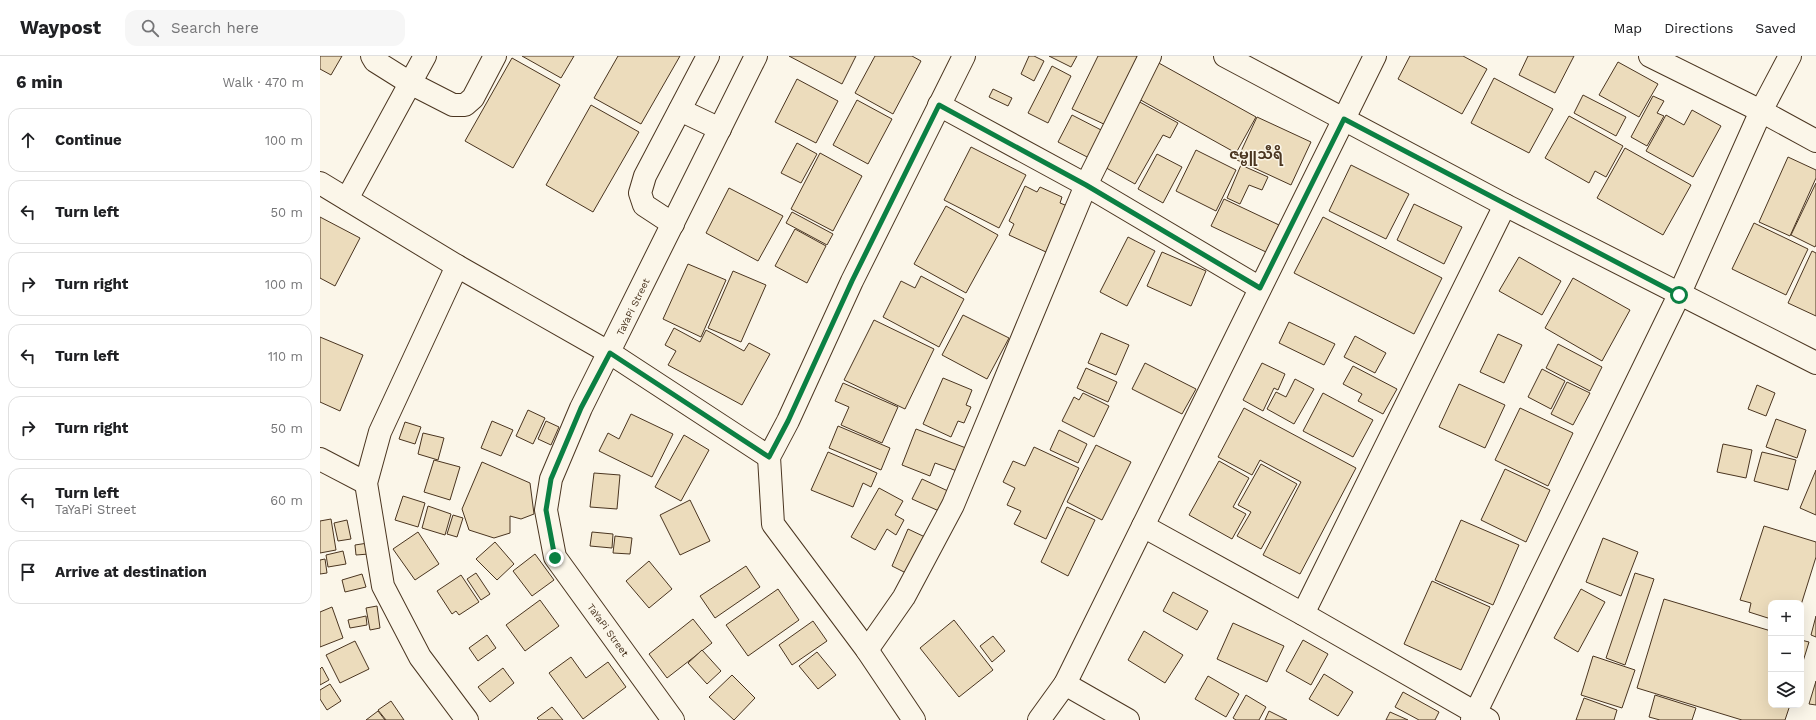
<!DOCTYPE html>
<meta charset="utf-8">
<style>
body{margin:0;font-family:"Work Sans","Noto Sans Myanmar",sans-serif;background:#f6f6f6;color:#202124}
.controls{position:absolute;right:12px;bottom:12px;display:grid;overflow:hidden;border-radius:8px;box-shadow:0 4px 16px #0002}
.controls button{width:36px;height:36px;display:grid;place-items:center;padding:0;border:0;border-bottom:1px solid #e0e0e0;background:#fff;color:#202124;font:20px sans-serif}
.stop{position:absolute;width:12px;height:12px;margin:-9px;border:3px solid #0b8043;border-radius:50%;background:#fff}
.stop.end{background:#0b8043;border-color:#fff;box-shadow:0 1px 4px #0008}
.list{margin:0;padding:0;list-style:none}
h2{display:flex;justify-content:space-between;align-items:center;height:52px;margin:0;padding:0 16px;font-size:17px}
h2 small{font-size:13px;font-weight:400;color:#757577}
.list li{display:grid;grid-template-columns:26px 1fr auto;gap:12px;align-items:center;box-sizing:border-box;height:64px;margin:0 8px 8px;padding:0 8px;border:1px solid #e0e0e0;border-radius:12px}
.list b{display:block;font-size:15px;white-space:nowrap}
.list p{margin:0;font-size:13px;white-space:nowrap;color:#757577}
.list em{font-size:13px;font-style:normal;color:#757577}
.icon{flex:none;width:22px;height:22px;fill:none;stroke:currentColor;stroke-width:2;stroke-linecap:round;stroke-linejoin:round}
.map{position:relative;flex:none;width:1496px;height:664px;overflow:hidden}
header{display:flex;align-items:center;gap:24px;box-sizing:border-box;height:56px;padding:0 20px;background:#fff;border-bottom:1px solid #e0e0e0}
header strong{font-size:19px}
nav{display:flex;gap:22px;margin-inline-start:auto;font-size:14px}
.search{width:280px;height:36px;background:#f6f6f6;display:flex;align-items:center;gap:10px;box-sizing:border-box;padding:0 14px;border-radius:12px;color:#757577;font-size:15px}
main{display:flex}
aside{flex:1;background:#fff}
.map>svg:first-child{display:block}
.building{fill:#ecdcbc;stroke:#4a3520}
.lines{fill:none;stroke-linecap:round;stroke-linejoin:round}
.minor-casing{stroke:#4a3520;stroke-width:24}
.minor{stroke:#fbf6e9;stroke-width:22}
.route{stroke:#0b8043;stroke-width:5}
.labels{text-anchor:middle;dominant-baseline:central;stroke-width:3;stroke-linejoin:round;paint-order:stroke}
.street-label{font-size:10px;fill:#4a3520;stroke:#fbf6e9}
.district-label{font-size:14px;font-weight:bold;fill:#4a3520;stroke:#fbf6e9}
</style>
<header>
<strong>Waypost</strong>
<div class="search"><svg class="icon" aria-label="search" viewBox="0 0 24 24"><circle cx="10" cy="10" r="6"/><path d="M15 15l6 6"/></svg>Search here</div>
<nav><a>Map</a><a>Directions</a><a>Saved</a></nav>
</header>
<main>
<aside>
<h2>6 min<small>Walk · 470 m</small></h2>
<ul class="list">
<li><svg class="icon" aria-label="ahead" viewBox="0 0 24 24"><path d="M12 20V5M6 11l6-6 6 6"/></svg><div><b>Continue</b></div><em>100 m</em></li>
<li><svg class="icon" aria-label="left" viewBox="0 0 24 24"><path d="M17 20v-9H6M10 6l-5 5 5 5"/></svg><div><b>Turn left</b></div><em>50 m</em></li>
<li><svg class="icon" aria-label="right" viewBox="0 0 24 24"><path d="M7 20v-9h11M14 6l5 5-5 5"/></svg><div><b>Turn right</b></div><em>100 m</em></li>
<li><svg class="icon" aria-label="left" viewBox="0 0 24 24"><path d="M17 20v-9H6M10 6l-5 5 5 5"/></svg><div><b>Turn left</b></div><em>110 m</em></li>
<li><svg class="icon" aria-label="right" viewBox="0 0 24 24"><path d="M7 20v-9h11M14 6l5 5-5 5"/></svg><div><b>Turn right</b></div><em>50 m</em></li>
<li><svg class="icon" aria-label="left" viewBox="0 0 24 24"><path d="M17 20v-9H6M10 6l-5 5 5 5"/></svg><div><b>Turn left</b><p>TaYaPi Street</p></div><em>60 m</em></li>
<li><svg class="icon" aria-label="arrive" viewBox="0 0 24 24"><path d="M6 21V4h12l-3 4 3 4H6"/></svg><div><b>Arrive at destination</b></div></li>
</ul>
</aside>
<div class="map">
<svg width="1496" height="664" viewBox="0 0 1496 664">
<rect width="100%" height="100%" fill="#fbf6e9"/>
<g class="building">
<path d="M0 0H22L11 19 0 13Z"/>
<path d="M202 0H254L241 22Z"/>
<path d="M298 0H360L321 68 274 42Z"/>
<path d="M469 0H536L522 28Z"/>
<path d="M555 0H592L601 5 573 58 535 37Z"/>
<path d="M709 0H714L724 5 714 25 701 18Z"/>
<path d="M729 0H757L751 11Z"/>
<path d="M778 0H816L823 4 790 71 752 53Z"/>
<path d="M1090 0H1143L1167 13 1142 58 1078 23Z"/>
<path d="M1208 0H1254L1235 37 1199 19Z"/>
<path d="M192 2 240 29 193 112 145 85Z"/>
<path d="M837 6 936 61 916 97 817 42Z"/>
<path d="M1298 6 1338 28 1319 61 1279 39Z"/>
<path d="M732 10 751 20 728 67 708 57Z"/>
<path d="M1174 22 1233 53 1209 97 1151 67Z"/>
<path d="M477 23 518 45 496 87 455 66Z"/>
<path d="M673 33 692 42 688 50 669 41Z"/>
<path d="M1263 39 1306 61 1296 80 1254 57Z"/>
<path d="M1333 40 1344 45 1337 57 1344 60 1327 90 1311 81Z"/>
<path d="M537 44 572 63 548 108 513 89Z"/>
<path d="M816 44 858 67 850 82 843 79 815 128 781 109Z"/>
<path d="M271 49 319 76 273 156 226 129Z"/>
<path d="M1372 54 1401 70 1373 121 1326 95 1346 59 1364 69Z"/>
<path d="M752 59 785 76 771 103 738 86Z"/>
<path d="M1249 60 1303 90 1286 121 1275 115 1269 127 1225 102Z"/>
<path d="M937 61 991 86 971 129 917 104Z"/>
<path d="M477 87 497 98 481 127 461 117Z"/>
<path d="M651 91 706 119 679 172 624 144Z"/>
<path d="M1305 92 1371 129 1343 179 1277 142Z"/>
<path d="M876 94 916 114 896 155 856 135Z"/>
<path d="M500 97 542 120 513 175 471 153Z"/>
<path d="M837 98 862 111 843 147 818 133Z"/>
<path d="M1468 101 1496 114V122L1470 180 1439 166Z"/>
<path d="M921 109 948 121 942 134 929 129 920 148 907 142Z"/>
<path d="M1031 109 1089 138 1066 183 1009 155Z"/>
<path d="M1496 127V189L1495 191 1471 179Z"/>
<path d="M705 130 717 136 720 131 742 141 740 147 755 153 731 185 726 196 689 179 694 168 689 165Z"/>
<path d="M409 132 463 160 438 205 386 177Z"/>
<path d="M904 143 959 169 946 196 891 170Z"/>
<path d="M1094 148 1142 171 1124 208 1077 184Z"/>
<path d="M626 150 678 179 646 237 594 208Z"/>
<path d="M472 156 513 178 507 189 466 167Z"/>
<path d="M0 161 40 182 15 230 0 222Z"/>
<path d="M1003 161 1122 222 1094 278 974 217Z"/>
<path d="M1434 167 1488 193 1466 239 1412 213Z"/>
<path d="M475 173 506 190 487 227 455 210Z"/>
<path d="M808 181 835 195 807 250 780 236Z"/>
<path d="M1492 195 1496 197V260L1468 247Z"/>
<path d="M842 196 886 215 871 250 827 230Z"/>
<path d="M1199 201 1241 225 1222 259 1179 235Z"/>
<path d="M368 208 406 224 381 281 343 263Z"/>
<path d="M413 215 446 229 421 286 388 272Z"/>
<path d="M601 220 644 243 619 291 563 261 581 225 595 232Z"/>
<path d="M1253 222 1310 254 1282 305 1225 272Z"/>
<path d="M643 259 689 282 667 323 622 299Z"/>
<path d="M554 264 614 293 585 353 524 324Z"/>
<path d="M969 266 1015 288 1004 309 959 287Z"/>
<path d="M354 272 380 286 386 274 424 295 429 287 450 298 422 349 348 309 356 295 345 289Z"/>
<path d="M781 277 809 289 796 319 768 307Z"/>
<path d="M1178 278 1202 289 1184 327 1160 316Z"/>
<path d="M1035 280 1066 297 1055 317 1024 301Z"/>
<path d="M0 281 43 299 20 355 0 346Z"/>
<path d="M1238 288 1282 311 1270 335 1226 312Z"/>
<path d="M825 307 876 333 862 358 812 333Z"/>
<path d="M942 307 965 318 958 334 954 332 943 355 923 344Z"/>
<path d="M1033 310 1077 333 1063 358 1038 345 1042 338 1023 328Z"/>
<path d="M766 312 797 326 788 346 757 332Z"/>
<path d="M1222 313 1245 325 1231 353 1208 341Z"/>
<path d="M623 322 652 334 646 349 651 351 644 367 638 365 631 381 603 368Z"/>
<path d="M975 323 994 333 974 368 947 353 956 336 966 341Z"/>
<path d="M1247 326 1270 337 1253 369 1231 358Z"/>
<path d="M523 327 578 351 562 387 521 369 529 351 515 345Z"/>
<path d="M1139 328 1185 349 1165 392 1119 371Z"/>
<path d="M1437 329 1455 337 1446 360 1428 353Z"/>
<path d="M763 337 789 350 774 381 742 365 754 341 759 344Z"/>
<path d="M1003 337 1053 364 1033 401 983 375Z"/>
<path d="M924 352 1036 412 980 518 943 499 981 426 940 404 932 419 898 401Z"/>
<path d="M1200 352 1253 377 1228 430 1175 404Z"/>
<path d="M208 354 225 362 213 388 196 380Z"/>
<path d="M311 358 353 378 332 421 279 395 288 377 299 383Z"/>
<path d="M1456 363 1486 374 1477 402 1446 391Z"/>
<path d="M172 365 193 374 181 400 161 392Z"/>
<path d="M226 365 239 371 231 389 218 383Z"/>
<path d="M85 366 101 371 95 388 79 383Z"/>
<path d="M518 370 570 392 561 414 509 392Z"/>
<path d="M596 373 646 392 637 415 615 407 610 420 582 409Z"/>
<path d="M739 374 767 388 758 407 730 394Z"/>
<path d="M103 377 124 382 118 404 98 398Z"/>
<path d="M364 379 389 394 361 445 335 431Z"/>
<path d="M1403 388 1432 394 1426 422 1397 416Z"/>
<path d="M776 389 811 406 782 464 747 446Z"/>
<path d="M714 391 759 412 726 483 694 468 701 455 687 449 695 432 683 426 693 405 705 410Z"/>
<path d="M508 396 557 417 551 431 543 427 533 451 491 434Z"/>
<path d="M1442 396 1476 404 1468 434 1434 425Z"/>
<path d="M114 404 140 411 130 444 104 436Z"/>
<path d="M899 405 929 422 913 451 926 458 912 483 869 459Z"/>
<path d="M162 406 210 427 214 458 201 463 190 460V477L174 482 149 474 142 453Z"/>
<path d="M941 408 977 428 941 493 917 480 931 456 918 449Z"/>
<path d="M1185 413 1230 434 1206 486 1161 464Z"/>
<path d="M1496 414V459L1480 452Z"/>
<path d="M274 417 300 419 297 453 270 451Z"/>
<path d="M602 423 628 435 619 455 592 443Z"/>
<path d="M559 432 583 445 575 459 584 464 576 479 567 473 555 494 531 481Z"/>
<path d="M83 440 105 447 98 471 75 464Z"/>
<path d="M370 444 390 485 360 499 340 459Z"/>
<path d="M108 450 131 458 125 479 102 472Z"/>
<path d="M747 451 775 464 748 520 721 506Z"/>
<path d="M133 459 143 462 137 481 127 478Z"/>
<path d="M11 463 16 494 0 497V465Z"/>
<path d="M27 464 31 483 18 485 14 467Z"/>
<path d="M1141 464 1199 489 1173 549 1115 524Z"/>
<path d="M1444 470 1496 486V501L1481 549V547H1451V563L1429 556 1431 547 1420 544Z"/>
<path d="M588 473 605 481 588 518 572 510Z"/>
<path d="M98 476 119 508 95 524 73 493Z"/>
<path d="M272 476 293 478 292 492 270 490Z"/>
<path d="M295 480 312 482 310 498 293 497Z"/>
<path d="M1283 482 1318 496 1301 540 1266 526Z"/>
<path d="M175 486 194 508 177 524 156 503Z"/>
<path d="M48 487 49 498 36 499 35 489Z"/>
<path d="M23 495 26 508 8 511 6 499Z"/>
<path d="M215 498 234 524 212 540 193 515Z"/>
<path d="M5 503 7 517 0 518V504Z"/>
<path d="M329 505 352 533 329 552 306 525Z"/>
<path d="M426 510 440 531 395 562 380 540Z"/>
<path d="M156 517 170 538 161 544 147 523Z"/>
<path d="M1315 517 1334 523 1305 609 1286 602Z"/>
<path d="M42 518 46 531 25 536 22 524Z"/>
<path d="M141 519 159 546 139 559 136 555 132 558 117 535Z"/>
<path d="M1112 525 1170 551 1141 614 1084 588Z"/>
<path d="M458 533 479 564 428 600 406 569Z"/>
<path d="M1261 533 1285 546 1258 596 1234 582Z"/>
<path d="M853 536 888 555 877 574 843 555Z"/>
<path d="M1344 543 1451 575V649H1470L1465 664H1422L1317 632Z"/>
<path d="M220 544 239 570 205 595 186 569Z"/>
<path d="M57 550 60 572 50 574 46 552Z"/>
<path d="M12 551 23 582 0 591V556Z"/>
<path d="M46 560 47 569 30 572 28 564Z"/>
<path d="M1496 560V581L1491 579Z"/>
<path d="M373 563 392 587 347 622 329 598Z"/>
<path d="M634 564 673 614 639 641 600 592Z"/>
<path d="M493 565 507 585 472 609 459 589Z"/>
<path d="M913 567 964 590 947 626 897 603Z"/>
<path d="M824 575 863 599 845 627 808 604Z"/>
<path d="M167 579 176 592 158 605 149 592Z"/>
<path d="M673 580 685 595 672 606 660 590Z"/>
<path d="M983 584 1008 598 991 629 966 615Z"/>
<path d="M1481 584 1489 586 1481 612Z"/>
<path d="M35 585 49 613 20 627 6 599Z"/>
<path d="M382 594 401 615 387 628 368 607Z"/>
<path d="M497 596 516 619 498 633 479 610Z"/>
<path d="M1273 600 1315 614 1302 652 1261 639Z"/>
<path d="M251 601 266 622 288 606 306 631 263 663 229 617Z"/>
<path d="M2 611 9 624 0 629V613Z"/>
<path d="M183 612 194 627 170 646 158 631Z"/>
<path d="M1004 618 1033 636 1018 660 989 643Z"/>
<path d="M412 619 435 642 414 664 389 641Z"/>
<path d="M888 620 919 638 906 661 875 643Z"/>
<path d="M1496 625V649L1489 648Z"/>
<path d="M10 628 21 645 7 654 0 643V634Z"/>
<path d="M1083 636 1119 656 1115 664H1099L1075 651Z"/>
<path d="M926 639 946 651 939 664H916L913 662Z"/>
<path d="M1335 639 1376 652 1372 664H1340L1329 661Z"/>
<path d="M1264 642 1297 654 1294 664H1256Z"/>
<path d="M71 645 84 664H66L58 654Z"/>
<path d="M232 651 243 664H219L217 662Z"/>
<path d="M58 655 65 664H46Z"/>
<path d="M949 655 967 664H945Z"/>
<path d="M1070 656 1088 664H1066Z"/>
</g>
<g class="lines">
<defs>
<g id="minor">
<path d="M52 0 55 5 90 27 133 49H145L153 42 175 0"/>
<path d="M905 0 1185 149 1496 307"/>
<path d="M1330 0 1441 55 1496 85"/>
<path d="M619 49 766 129 940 232"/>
<path d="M360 54 400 73"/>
<path d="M0 127 137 210 290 297 449 401"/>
<path d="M27 143 105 0"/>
<path d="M353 168 324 149 320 137 325 120 388 0"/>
<path d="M137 210 60 376 46 427 63 530 100 601 147 664"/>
<path d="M0 403 46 427"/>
<path d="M823 470 983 558 1168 664"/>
<path d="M983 558 1185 149"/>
<path d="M547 594 584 541 633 449 766 129 830 0"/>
<path d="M745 628 808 664"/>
<path d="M353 664 235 501 226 454 231 423 261 352 436 0"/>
<path d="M594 664 547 594 453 468 449 401 468 365 532 225 644 0"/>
<path d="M719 664 745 628 1055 0"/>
<path d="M1152 664 1359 239 1441 55 1470 0"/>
</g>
</defs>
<use href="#minor" class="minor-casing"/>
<use href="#minor" class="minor"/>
</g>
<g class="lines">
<path class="route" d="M235 502 226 454 231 423 261 352 290 297 449 401 468 365 532 225 619 49 766 129 940 232 1024 63 1359 239"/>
</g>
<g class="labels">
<g class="street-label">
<text transform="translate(313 251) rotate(-64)">TaYaPi Street</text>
<text transform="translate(288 574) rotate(54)">TaYaPi Street</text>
</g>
<g class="district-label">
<text x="936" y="98">ဇမ္ဗူသီရိ</text>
</g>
</g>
</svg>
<div class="controls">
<button>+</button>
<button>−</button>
<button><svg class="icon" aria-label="layers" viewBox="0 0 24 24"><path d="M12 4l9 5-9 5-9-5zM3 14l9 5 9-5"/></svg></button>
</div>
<div class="stop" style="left:1359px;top:239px"></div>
<div class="stop end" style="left:235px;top:502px"></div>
</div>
</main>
